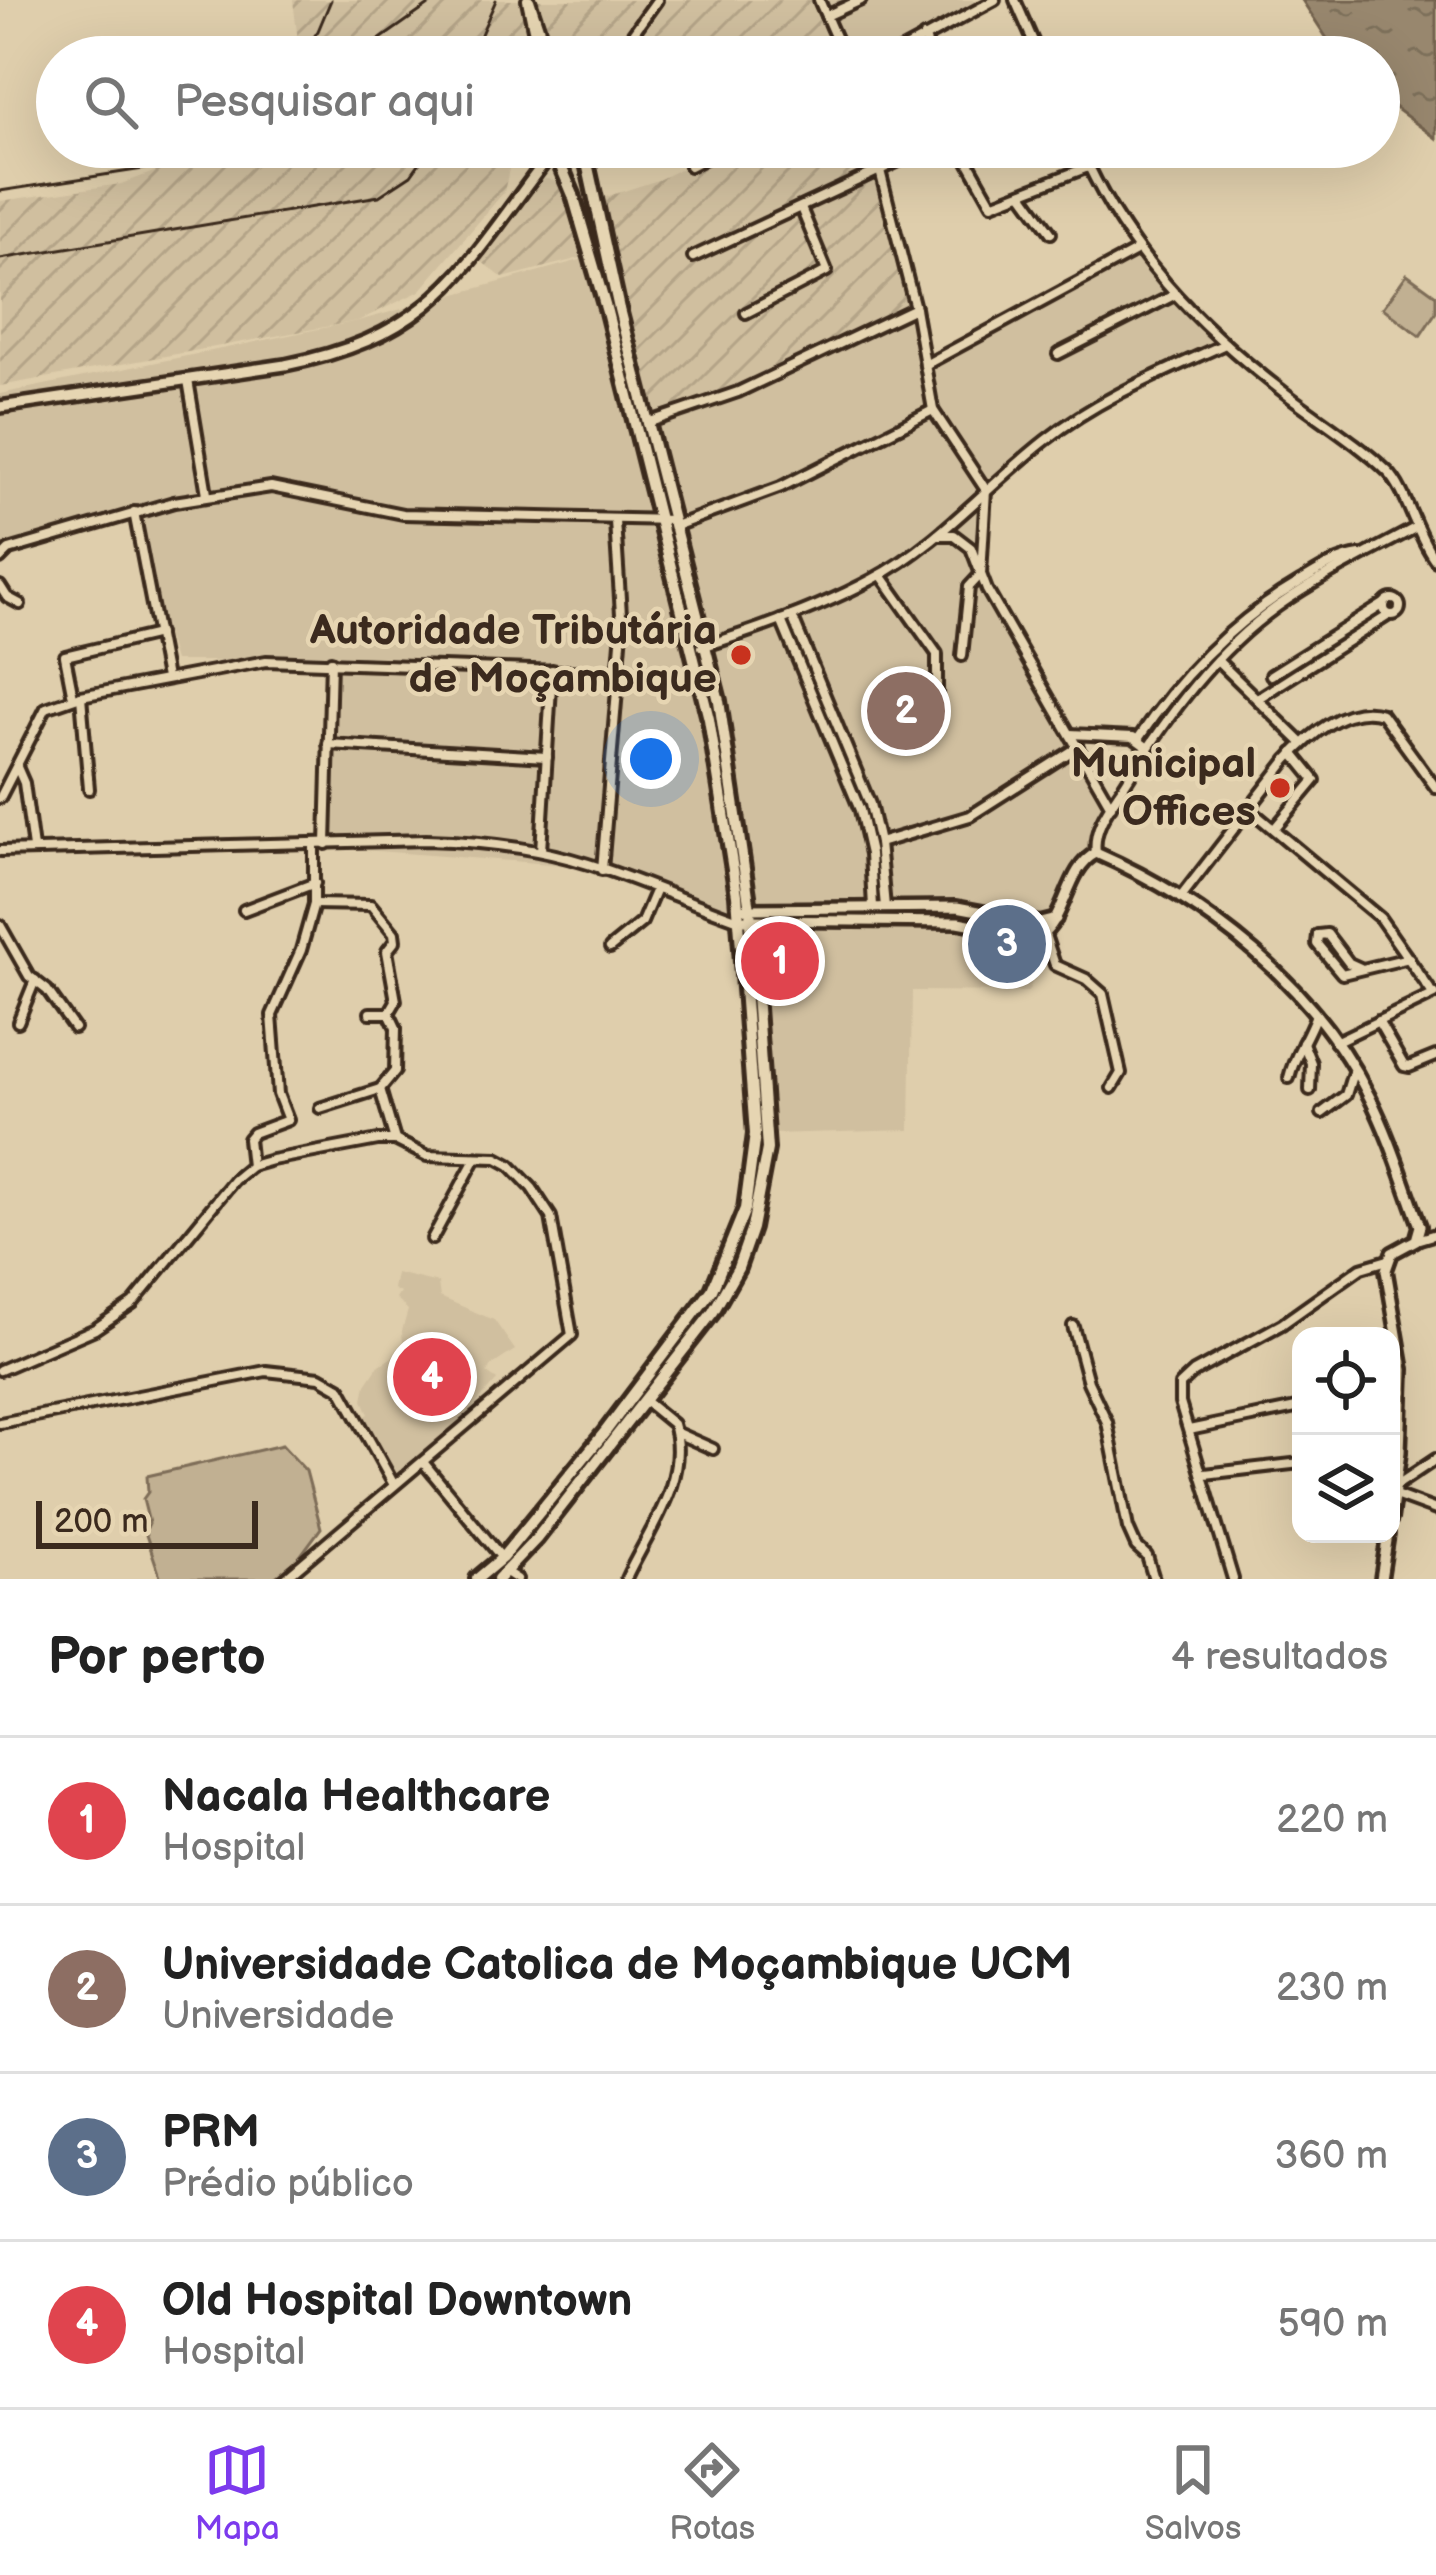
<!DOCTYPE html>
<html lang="pt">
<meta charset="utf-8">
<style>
body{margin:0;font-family:"Balsamiq Sans",sans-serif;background:#f2f2f2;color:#222}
.controls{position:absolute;right:36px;bottom:36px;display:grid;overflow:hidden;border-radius:24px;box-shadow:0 12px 48px #0002}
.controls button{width:108px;height:108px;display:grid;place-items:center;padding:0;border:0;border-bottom:3px solid #e0e0e0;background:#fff;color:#222;font:60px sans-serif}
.scale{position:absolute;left:36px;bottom:30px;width:222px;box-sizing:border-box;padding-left:12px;border:6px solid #3b2a1e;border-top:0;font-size:33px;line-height:42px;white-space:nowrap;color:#3b2a1e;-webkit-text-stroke:9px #e6d5b2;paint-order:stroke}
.you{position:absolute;left:651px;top:759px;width:42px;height:42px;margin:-30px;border:9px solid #fff;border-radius:50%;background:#1a73e8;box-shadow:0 0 0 18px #1a73e833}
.badge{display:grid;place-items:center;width:78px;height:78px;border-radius:50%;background:#7c3aed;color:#fff;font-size:39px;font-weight:700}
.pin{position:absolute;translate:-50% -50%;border:6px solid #fff;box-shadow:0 3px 12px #0006}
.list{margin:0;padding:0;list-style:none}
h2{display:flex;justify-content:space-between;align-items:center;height:156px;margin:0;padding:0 48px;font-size:51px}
h2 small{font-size:39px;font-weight:400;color:#767676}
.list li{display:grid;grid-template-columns:78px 1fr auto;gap:36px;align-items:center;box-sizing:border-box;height:168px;padding:0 48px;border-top:3px solid #e0e0e0}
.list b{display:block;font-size:45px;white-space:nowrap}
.list p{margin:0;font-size:39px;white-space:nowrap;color:#767676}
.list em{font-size:39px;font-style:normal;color:#767676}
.icon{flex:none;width:66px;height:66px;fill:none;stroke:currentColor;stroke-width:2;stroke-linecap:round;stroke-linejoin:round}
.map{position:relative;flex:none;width:1436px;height:1579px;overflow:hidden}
.search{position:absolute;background:#fff;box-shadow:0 12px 48px #0002;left:36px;right:36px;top:36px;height:132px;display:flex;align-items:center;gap:30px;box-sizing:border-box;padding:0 42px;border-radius:66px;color:#767676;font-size:45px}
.sheet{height:828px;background:#fff}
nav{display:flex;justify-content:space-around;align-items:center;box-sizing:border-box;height:168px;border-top:3px solid #e0e0e0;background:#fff;font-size:33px;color:#767676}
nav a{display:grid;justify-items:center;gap:6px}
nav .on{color:#7c3aed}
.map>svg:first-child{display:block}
.built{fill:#d0bf9f}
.industrial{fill:url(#industrial-furrows)}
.grass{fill:#c1b092;stroke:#7e6d58;stroke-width:3}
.water{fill:url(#water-ripples);stroke:#73624e;stroke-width:3}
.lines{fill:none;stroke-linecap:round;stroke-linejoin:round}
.minor-casing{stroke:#3b2a1e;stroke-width:16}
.tertiary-casing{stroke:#3b2a1e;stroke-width:18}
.secondary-casing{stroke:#3b2a1e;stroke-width:18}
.primary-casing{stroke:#3b2a1e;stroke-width:20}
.minor{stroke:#e6d5b2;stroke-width:8}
.tertiary{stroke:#e6d5b2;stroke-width:9}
.secondary{stroke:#e6d5b2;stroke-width:9}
.primary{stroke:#e6d5b2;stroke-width:10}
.rail{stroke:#3b2a1e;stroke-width:3}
.poi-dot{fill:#c8321e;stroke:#e6d5b2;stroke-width:4.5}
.labels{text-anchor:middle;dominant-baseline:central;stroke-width:9;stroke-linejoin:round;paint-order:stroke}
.poi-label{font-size:42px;font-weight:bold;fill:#3b2a1e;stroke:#e6d5b2;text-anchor:end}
</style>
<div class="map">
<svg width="1436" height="1579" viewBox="0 0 1436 1579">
<defs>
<pattern id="industrial-furrows" width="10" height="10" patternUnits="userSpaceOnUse" patternTransform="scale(3)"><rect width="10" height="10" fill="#d0bf9f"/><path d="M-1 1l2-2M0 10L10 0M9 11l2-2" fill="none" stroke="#b4a488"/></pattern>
<pattern id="water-ripples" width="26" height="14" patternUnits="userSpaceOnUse" patternTransform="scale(3)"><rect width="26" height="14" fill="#98876e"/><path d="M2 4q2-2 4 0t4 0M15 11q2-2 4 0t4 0" fill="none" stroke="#7d6f5a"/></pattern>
</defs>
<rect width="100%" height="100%" fill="#dfceac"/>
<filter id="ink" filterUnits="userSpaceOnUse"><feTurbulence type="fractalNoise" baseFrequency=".00833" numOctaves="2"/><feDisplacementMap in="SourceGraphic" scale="24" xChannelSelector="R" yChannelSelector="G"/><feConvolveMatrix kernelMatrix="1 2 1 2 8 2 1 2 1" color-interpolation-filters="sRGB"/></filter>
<g filter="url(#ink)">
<g class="built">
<path d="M848 0H993L895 57H843L826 10Z"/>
<path d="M1138 250 1230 342 1135 383 982 486 979 575 1069 733 1116 806 1086 858 1028 992 912 991 910 1130 771 1134 754 924 712 915 603 868 324 847 331 661H174L131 510 0 552V394L358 321 591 257 635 424 913 309 924 362Z"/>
<path d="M396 1273 438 1283 440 1297 494 1320 515 1350 491 1366 487 1373 497 1380 452 1431 394 1477 360 1419 369 1414 363 1400 366 1384 378 1366 391 1358 403 1343 402 1331 408 1310 396 1299 400 1293 393 1289Z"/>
</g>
<g class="industrial">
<path d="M293 0H854L817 17 836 57H300Z"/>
<path d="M222 147H514L504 192 420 291 358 321 0 386V201L121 184Z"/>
<path d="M725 147H870L913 309 647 421 593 201 658 180Z"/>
<path d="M547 179 560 182 567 193 584 257 503 278 478 259 528 189 538 180Z"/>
</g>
<g class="grass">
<path d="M1407 274 1436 295V312L1420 336 1383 308Z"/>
<path d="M282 1445 306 1471 321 1528 298 1559 273 1579H161L145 1532 149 1523 143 1499 148 1492 147 1476Z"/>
</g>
<path class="water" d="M1302 0H1436V138L1379 96V57H1339Z"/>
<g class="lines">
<defs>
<g id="minor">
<path d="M527 0 539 57"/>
<path d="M530 0 549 57"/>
<path d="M819 0 844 57"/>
<path d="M1015 0 1040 57"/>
<path d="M826 16 861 0"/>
<path d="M924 37 933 57"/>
<path d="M616 57 657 0"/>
<path d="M889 57 995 0"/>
<path d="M874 147 915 308 933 410 986 490 981 574 969 587 962 656"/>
<path d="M960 147 992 204 1088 167"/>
<path d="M1080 147C1125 251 1196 325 1285 393 1319 419 1358 443 1388 472 1406 489 1417 537 1436 561"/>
<path d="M690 166 727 147"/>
<path d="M1022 193 1051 233"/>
<path d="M693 257 929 147"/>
<path d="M746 313 827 271 801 208"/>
<path d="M1058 354 1174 295"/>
<path d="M925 365 1136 251"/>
<path d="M188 380 207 494"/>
<path d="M647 423 738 392 915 308"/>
<path d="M134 512 166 678"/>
<path d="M675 526 781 487 933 410"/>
<path d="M938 535H954L971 548 987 590 1111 806"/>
<path d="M0 559 9 550 174 502 271 487 403 514 673 520"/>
<path d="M881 575 937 654V719"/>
<path d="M0 586 7 597 20 604"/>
<circle cx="1392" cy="607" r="8"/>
<path d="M792 616 870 804 879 843 885 907"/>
<path d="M781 620 860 810 870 854 873 907"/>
<path d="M702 647C760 629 820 608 873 579 939 544 988 485 1046 440 1099 398 1164 372 1225 344"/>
<path d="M1217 660 1302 743"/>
<path d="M1271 675 1384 604"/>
<path d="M81 696 89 789"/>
<path d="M73 697 65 656 158 634"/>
<path d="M1257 699 1389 615"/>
<path d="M1070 734 1133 737 1148 748"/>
<path d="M1138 739C1181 674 1233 621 1300 582 1320 570 1337 558 1360 555"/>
<path d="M328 744 547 757"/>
<path d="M17 767 24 783 33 848"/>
<path d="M0 798 46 708 81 696 266 661 620 673"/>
<path d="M1248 808 1380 918 1433 994"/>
<path d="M1274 829 1315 780 1293 753"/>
<path d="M879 843 970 816 1078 747"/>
<path d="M326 844 331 661"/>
<path d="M0 851 426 840C463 841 500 844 537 851 606 864 673 897 739 920"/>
<path d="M541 851 552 670"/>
<path d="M1096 853C1092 825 1114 802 1128 779 1169 714 1215 651 1278 606 1321 576 1369 553 1415 528"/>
<path d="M602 870 622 630 615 521"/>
<path d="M1180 898 1287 760C1309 736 1346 703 1382 714L1436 788"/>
<path d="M314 904 371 905 394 933 395 941 387 951 396 1001 389 1013"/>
<path d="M244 910 315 883"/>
<path d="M0 925 29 976 47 990 74 1028"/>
<path d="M1045 935 1055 965 1086 979 1103 994 1121 1073 1112 1088"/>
<path d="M1318 935 1317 944 1342 974 1409 958"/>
<path d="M1318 935 1327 934 1349 963 1360 968"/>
<path d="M610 948 642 922 656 889"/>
<path d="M370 1013H389L396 1028 395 1071 380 1089"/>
<path d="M1378 1021 1404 1066 1409 1067 1436 1056"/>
<path d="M18 1022 35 980"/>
<path d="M1335 1042 1435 994"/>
<path d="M1303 1043 1311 1063 1310 1090"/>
<path d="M1289 1078C1294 1055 1307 1039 1315 1017"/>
<path d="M320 1108 380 1089 395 1140"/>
<path d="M1322 1113 1346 1095 1354 1069"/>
<path d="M251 1166 248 1139 253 1133 288 1120 278 1094 272 1015 301 950 314 904V844"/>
<path d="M432 1239 476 1158"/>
<path d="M1416 1240 1436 1234"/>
<path d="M1073 1326 1088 1382 1107 1422 1128 1528 1136 1546 1147 1556 1154 1579"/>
<path d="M0 1370 95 1329 133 1303 234 1180 251 1166 272 1160 378 1140H395L427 1156 497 1158 510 1165 532 1188 551 1217 572 1335 284 1579"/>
<path d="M1391 1393 1403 1392"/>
<path d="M0 1423 266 1371 320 1377 341 1389 394 1485"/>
<path d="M1189 1430 1301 1407"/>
<path d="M677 1433 713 1449"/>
<path d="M423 1462 502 1558"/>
<path d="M1205 1474 1301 1463"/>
<path d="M1397 1485 1436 1459"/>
<path d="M1395 1495 1436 1510"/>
<path d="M506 1572 517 1579"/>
<path d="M626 1579C648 1531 690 1479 673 1424L645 1401"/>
<path d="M1233 1579 1180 1403V1385L1194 1372 1282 1324 1361 1268 1388 1260"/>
</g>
<g id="tertiary">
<path d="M745 909 957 907 1040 923 1056 919"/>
<path d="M745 920 958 922 1039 937C1067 919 1066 868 1096 853 1208 902 1314 985 1369 1096 1390 1137 1404 1183 1420 1226L1416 1240 1392 1253 1386 1270 1403 1369 1400 1452 1391 1519"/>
<path d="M1381 1579 1388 1534"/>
</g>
<path id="secondary" d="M0 407 285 365C437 335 463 268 550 155"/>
<g id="primary">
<path d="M541 147 550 155 564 158 586 147"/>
<path d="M477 1579 502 1558 605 1432 712 1290 745 1209 755 1134 737 895 709 719 607 312 573 195 557 157"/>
<path d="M498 1579 537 1538 713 1312 738 1268 752 1228 767 1149 750 909 719 701 619 309 584 149"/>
</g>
</defs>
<use href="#minor" class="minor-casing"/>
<use href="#tertiary" class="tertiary-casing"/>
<use href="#secondary" class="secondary-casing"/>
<use href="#primary" class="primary-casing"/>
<use href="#minor" class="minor"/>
<use href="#tertiary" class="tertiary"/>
<use href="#secondary" class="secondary"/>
<use href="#primary" class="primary"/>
<g class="rail">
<path d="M300 57 318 31 331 0"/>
<path d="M355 57 436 0"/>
<path d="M471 57 496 0"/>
<path d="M0 191 143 169 203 147"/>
<path d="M0 259 379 196 411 175 431 147"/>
</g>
</g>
</g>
<g class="poi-dot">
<circle cx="741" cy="655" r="12"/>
<circle cx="1280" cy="788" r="12"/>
</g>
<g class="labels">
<g class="poi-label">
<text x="717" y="631">Autoridade Tributária<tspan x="717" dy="48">de Moçambique</tspan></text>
<text x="1256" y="764">Municipal<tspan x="1256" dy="48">Offices</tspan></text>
</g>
</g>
</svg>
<div class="controls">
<button><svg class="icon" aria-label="locate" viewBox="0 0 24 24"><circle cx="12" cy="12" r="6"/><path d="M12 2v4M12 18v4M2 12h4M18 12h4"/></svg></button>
<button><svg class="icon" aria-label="layers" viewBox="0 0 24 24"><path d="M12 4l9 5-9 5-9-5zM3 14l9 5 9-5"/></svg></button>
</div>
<div class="scale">200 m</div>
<div class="you"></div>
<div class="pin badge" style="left:780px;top:961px;background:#e0444e">1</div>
<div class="pin badge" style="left:906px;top:711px;background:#8d6e63">2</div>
<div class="pin badge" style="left:1007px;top:944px;background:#5c6f8a">3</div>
<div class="pin badge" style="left:432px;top:1377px;background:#e0444e">4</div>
<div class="search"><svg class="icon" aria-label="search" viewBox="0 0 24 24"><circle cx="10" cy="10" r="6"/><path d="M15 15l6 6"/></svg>Pesquisar aqui</div>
</div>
<section class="sheet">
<h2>Por perto<small>4 resultados</small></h2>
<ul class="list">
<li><span class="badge" style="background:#e0444e">1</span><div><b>Nacala Healthcare</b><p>Hospital</p></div><em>220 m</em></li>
<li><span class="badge" style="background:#8d6e63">2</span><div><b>Universidade Catolica de Moçambique UCM</b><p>Universidade</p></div><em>230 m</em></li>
<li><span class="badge" style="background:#5c6f8a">3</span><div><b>PRM</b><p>Prédio público</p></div><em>360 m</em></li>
<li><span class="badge" style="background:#e0444e">4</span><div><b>Old Hospital Downtown</b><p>Hospital</p></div><em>590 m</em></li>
</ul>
</section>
<nav>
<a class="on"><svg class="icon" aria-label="map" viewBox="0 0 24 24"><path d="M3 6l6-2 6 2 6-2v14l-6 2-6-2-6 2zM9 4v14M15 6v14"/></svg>Mapa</a>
<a><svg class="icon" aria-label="directions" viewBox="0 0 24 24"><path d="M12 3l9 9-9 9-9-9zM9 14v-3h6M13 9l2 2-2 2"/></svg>Rotas</a>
<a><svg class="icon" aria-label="saved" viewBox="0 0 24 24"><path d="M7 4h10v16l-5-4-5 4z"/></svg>Salvos</a>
</nav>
